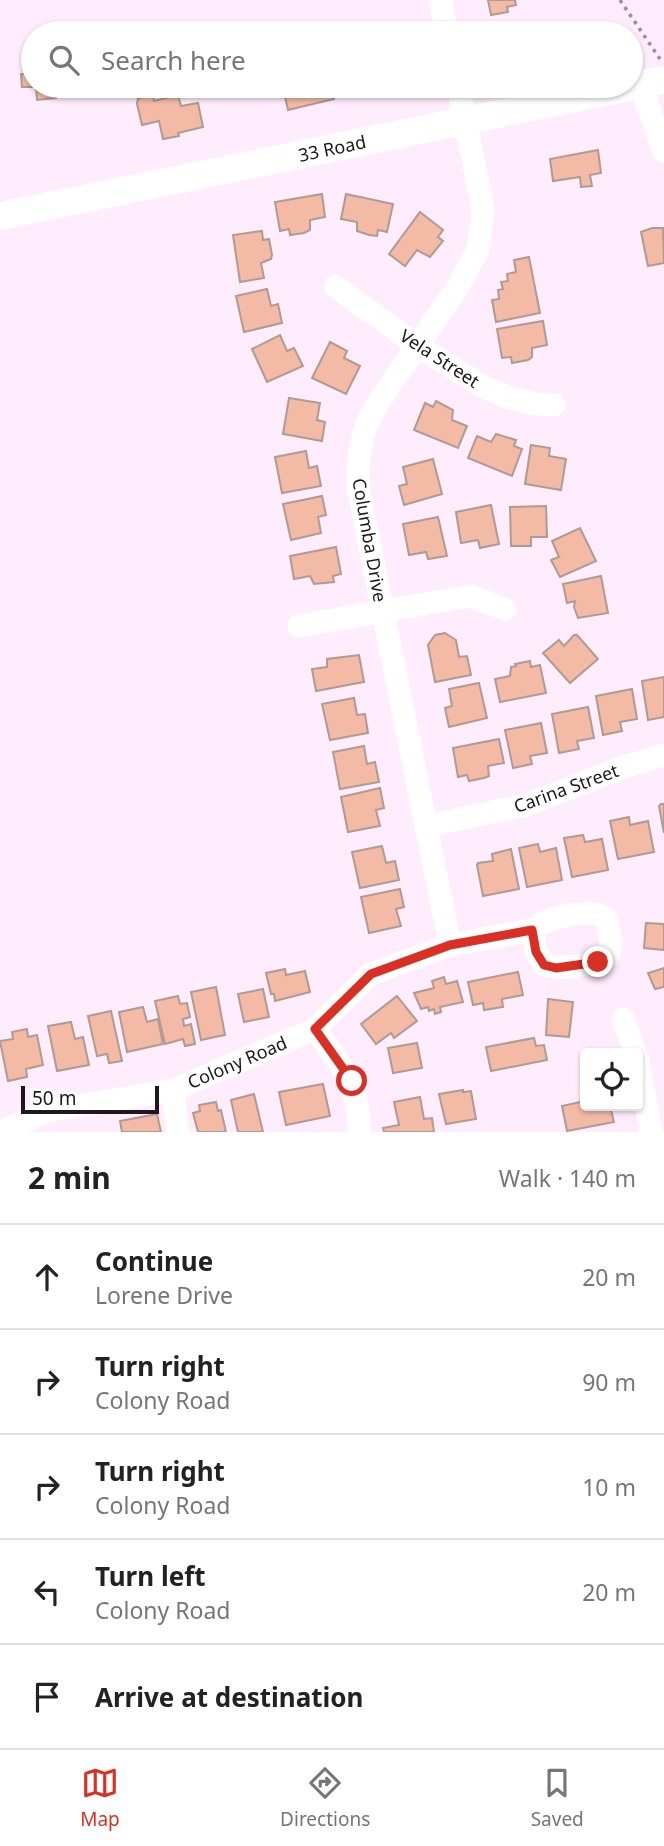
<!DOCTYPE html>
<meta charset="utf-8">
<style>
body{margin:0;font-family:"Noto Sans",sans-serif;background:#f2f2f2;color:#222}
.controls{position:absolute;right:21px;bottom:21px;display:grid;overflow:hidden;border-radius:7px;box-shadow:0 2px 5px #0004}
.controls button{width:63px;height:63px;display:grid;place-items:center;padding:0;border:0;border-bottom:2px solid #e0e0e0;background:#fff;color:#222;font:35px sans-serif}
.scale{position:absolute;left:21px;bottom:18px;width:138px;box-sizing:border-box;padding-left:7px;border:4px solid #1e181d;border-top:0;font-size:19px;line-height:24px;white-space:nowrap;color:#1e181d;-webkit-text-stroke:5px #fff;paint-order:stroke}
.stop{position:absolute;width:21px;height:21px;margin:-16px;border:5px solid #d93025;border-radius:50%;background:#fff}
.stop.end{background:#d93025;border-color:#fff;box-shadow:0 2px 7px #0008}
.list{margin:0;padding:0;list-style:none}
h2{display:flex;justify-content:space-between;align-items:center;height:91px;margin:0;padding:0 28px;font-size:30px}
h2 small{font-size:23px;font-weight:400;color:#767676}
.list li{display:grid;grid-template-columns:46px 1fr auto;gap:21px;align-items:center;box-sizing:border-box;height:105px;padding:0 28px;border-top:2px solid #e0e0e0}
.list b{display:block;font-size:26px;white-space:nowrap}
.list p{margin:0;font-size:23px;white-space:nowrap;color:#767676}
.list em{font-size:23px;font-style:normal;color:#767676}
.icon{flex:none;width:38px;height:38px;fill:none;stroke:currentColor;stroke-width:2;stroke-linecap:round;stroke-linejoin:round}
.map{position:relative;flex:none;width:664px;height:1132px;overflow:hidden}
.search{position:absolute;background:#fff;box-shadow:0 2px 5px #0004;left:21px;right:21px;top:21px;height:77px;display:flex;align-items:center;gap:18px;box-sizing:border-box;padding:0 24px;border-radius:38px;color:#767676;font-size:26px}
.sheet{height:616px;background:#fff}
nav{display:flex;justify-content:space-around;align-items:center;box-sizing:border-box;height:98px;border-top:2px solid #e0e0e0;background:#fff;font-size:19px;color:#767676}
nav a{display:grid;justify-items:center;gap:4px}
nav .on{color:#d93025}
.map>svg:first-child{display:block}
.building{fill:#f3baa6;stroke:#b09a92;stroke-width:2}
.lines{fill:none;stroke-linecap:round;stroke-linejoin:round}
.path{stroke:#9b8f9a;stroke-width:3.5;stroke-dasharray:3.5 5;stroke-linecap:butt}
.minor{stroke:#fff;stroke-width:23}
.tertiary{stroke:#fff;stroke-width:28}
.route{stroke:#d93025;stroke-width:9}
.labels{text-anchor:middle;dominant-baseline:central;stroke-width:7;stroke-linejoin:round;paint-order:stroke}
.street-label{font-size:18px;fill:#1e181d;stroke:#fff}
</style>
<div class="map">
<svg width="664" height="1132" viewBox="0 0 664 1132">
<rect width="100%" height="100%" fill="#ffedfd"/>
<g class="building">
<path d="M488 0H515L516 5 507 7 508 12 491 15Z"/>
<path d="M21 74H33V86H55L56 98 37 100 36 87H22Z"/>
<path d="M294 86H332L334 99 288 110 283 88Z"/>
<path d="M366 86H399V87L368 95Z"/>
<path d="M153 95 154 101 178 95 181 106 198 103 203 127 178 133 179 136 163 139 159 121 142 125 137 104 138 98Z"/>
<path d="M598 150 601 173 590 175 592 186 581 187 580 177 553 181 550 159Z"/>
<path d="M322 194 325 217 310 220V230L304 233 290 235 289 229 280 231 275 202Z"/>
<path d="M346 194 393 204 387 232 378 230 377 236 369 235 357 231V222L341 219Z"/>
<path d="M420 212 443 230 438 237 443 241 430 257 417 250 405 266 389 254Z"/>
<path d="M652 228H663L664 263 648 266 641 232Z"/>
<path d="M262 231 263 240 269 239 272 255 271 259 261 263 264 278 240 282 233 235Z"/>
<path d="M529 257 540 313 496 322 492 300 499 299 498 290 503 289 501 282 508 281 507 274 516 272 514 260Z"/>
<path d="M267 289 271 306 278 304 282 323 244 332 236 296Z"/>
<path d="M543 321 547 345 532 348V357L528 360 512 363 511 357 502 358 497 329Z"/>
<path d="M280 335 287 351 294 348 303 366 267 382 252 349Z"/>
<path d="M330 342 347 351 344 358 360 366 346 394 312 378Z"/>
<path d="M289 398 320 403 317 420 325 422 322 441 283 434Z"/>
<path d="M436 401 453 410 452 420 467 426 458 448 414 430 425 403 433 407Z"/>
<path d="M496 434 516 440 514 446 522 449 512 476 468 458 477 436 491 442Z"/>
<path d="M531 445 550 448 549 456 566 459 561 490 525 484Z"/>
<path d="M306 451 309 468 317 466 321 486 282 493 275 457Z"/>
<path d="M433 459 442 494 404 505 399 486 407 484 403 467Z"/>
<path d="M322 496 326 515 318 517 321 533 291 540 283 504Z"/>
<path d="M491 505 499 544 480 548 478 540 461 543 456 512Z"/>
<path d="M546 506 547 537H531V546H511L510 507Z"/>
<path d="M438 517 447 556 428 559 426 552 409 555 403 524Z"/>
<path d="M580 528 596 561 560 577 551 560 559 557 552 541Z"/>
<path d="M336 547 341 574 333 576 334 582 314 584 310 576 294 579 290 556Z"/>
<path d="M601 576 608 613 578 618 574 607 575 601 567 603 563 584Z"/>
<path d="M445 633 456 640 459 657 467 656 471 675 435 682 428 645 435 635Z"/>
<path d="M574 635H577L598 659 570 683 543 653 559 640 564 646Z"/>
<path d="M359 655 364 682 316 691 312 669 327 667V659Z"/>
<path d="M530 661 531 667 540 665 546 693 500 702 495 679 510 676 511 667 516 666 515 664Z"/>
<path d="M664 677V717L648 720 642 681Z"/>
<path d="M479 683 487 718 449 727 445 708 452 706 449 689Z"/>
<path d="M632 689 637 719 620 722 622 731 603 735 596 696Z"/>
<path d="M354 698 357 715 365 714 368 733 330 740 322 704Z"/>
<path d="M588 707 594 738 577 741 579 749 559 753 552 714Z"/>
<path d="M541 723 547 753 530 756 532 764 513 768 505 730Z"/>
<path d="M499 739 504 763 488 766 489 776 484 778 469 781 467 775 458 777 453 748Z"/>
<path d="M364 746 367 764 375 762 379 782 340 789 333 752Z"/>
<path d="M380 788 384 808 376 810 380 826 348 832 341 797Z"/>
<path d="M661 804H664V833L659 806Z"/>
<path d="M629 817 630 825 648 821 654 852 618 859 610 821Z"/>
<path d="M583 835 585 842 602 839 608 870 572 877 564 838Z"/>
<path d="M538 844 540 852 556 848 562 880 527 887 519 848Z"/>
<path d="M382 846 386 863 395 861 399 880 360 888 352 852Z"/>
<path d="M511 849 519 889 483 896 477 865 478 863 493 861 492 854Z"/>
<path d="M400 889 404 907 396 909 401 926 369 933 361 897Z"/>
<path d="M646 923 664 924V950L644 948Z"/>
<path d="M664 968V987L655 989 648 973Z"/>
<path d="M285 969 286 975 305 971 310 992 275 1001 274 994H271L266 973Z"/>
<path d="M518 972 523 995 502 999 503 1007 484 1010 483 1003 473 1005 468 982Z"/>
<path d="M444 977 446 984 457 981 463 1002 440 1007 441 1012 435 1014 434 1009 429 1011 428 1007 421 1009 414 993 434 988 432 981Z"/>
<path d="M216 987 225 1035 201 1040 191 992Z"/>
<path d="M263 989 269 1017 244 1022 238 994Z"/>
<path d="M178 996 180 1004 187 1003 190 1017 183 1019 184 1026 191 1024 195 1044 185 1046 183 1039 165 1044 155 1001Z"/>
<path d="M397 996 417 1021 394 1038 391 1033 376 1044 361 1024Z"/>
<path d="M548 999 573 1002 569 1037 546 1035Z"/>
<path d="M143 1007 147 1022 158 1019 163 1044 127 1052 119 1012Z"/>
<path d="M111 1011 122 1061 109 1063 107 1054 97 1056 88 1016Z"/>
<path d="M71 1022 75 1039 83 1037 89 1065 57 1071 48 1026Z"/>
<path d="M27 1029 28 1037 37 1035 43 1065 26 1069 27 1077 8 1081 0 1041 13 1039 12 1032Z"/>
<path d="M534 1038 536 1046 544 1045 547 1060 491 1071 486 1047Z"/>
<path d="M417 1043 422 1068 393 1073 388 1048Z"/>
<path d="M323 1084 330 1116 286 1125 279 1092Z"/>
<path d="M463 1090V1092L471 1091 476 1119 446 1124 439 1094Z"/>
<path d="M254 1094 263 1132H238L231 1100Z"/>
<path d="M420 1097 424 1119 432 1118 434 1132H384L383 1128 399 1125 394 1102Z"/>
<path d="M585 1101V1106H610L614 1122 567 1131 562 1106Z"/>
<path d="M216 1102 218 1111 221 1110 226 1132H198L193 1113 200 1111 199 1105Z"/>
<path d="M157 1114 161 1132H122L120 1121Z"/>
</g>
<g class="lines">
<path class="path" d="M620 0 660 59"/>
<g class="minor">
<path d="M440 0 447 33"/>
<path d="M643 84 647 104 664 151"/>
<path d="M336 287 418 346 484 387 510 398 535 404 554 405"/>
<path d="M299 626 470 596 505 609"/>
<path d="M426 826 526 805 627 766 664 755"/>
<path d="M450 945 358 487 359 455 366 426 378 403 459 285 478 249 483 209 458 86"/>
<path d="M623 1019 635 1053"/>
<path d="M315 1029C340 1065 361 1085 359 1132"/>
<path d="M638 1060 651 1132"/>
<path d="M173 1090 178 1132"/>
<path d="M2 1132 47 1111 173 1090 315 1029 371 974 450 945 532 930C546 918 590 906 606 918L611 943 608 956C590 966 564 970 544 965L536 952 532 930"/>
</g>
<path class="tertiary" d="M0 216 664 80"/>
</g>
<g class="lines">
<path class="route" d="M352 1081 315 1029 371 974 450 945 532 930 536 952 544 965 556 968 598 962"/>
</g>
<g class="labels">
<g class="street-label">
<text transform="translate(332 148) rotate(-12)">33 Road</text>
<text transform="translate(440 358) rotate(33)">Vela Street</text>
<text transform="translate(370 540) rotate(80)">Columba Drive</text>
<text transform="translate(566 788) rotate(-20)">Carina Street</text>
<text transform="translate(237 1062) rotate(-23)">Colony Road</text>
</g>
</g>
</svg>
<div class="controls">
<button><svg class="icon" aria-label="locate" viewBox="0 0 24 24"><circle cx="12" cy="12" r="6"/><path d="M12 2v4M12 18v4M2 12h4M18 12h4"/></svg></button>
</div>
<div class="scale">50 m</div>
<div class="stop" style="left:352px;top:1081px"></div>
<div class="stop end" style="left:598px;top:962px"></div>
<div class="search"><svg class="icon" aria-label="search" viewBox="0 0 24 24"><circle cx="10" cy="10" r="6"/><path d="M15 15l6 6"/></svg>Search here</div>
</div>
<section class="sheet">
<h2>2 min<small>Walk · 140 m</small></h2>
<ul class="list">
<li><svg class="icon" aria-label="ahead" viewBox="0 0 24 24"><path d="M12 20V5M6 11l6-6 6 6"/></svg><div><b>Continue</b><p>Lorene Drive</p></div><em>20 m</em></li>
<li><svg class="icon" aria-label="right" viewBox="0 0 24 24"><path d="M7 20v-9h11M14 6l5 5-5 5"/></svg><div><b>Turn right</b><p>Colony Road</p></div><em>90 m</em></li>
<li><svg class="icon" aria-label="right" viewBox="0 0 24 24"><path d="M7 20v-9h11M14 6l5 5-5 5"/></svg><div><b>Turn right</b><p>Colony Road</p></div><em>10 m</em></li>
<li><svg class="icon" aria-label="left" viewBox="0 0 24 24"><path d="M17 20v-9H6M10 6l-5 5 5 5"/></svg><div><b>Turn left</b><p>Colony Road</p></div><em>20 m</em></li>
<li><svg class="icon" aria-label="arrive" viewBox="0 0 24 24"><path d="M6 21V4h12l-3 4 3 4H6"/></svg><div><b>Arrive at destination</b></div></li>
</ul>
</section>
<nav>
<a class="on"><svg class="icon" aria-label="map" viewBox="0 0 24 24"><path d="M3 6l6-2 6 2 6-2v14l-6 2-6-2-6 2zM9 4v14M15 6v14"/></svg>Map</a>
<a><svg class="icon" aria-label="directions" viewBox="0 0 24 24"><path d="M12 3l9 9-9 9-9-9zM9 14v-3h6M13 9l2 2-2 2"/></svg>Directions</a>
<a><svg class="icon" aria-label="saved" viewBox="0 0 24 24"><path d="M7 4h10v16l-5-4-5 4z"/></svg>Saved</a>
</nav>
